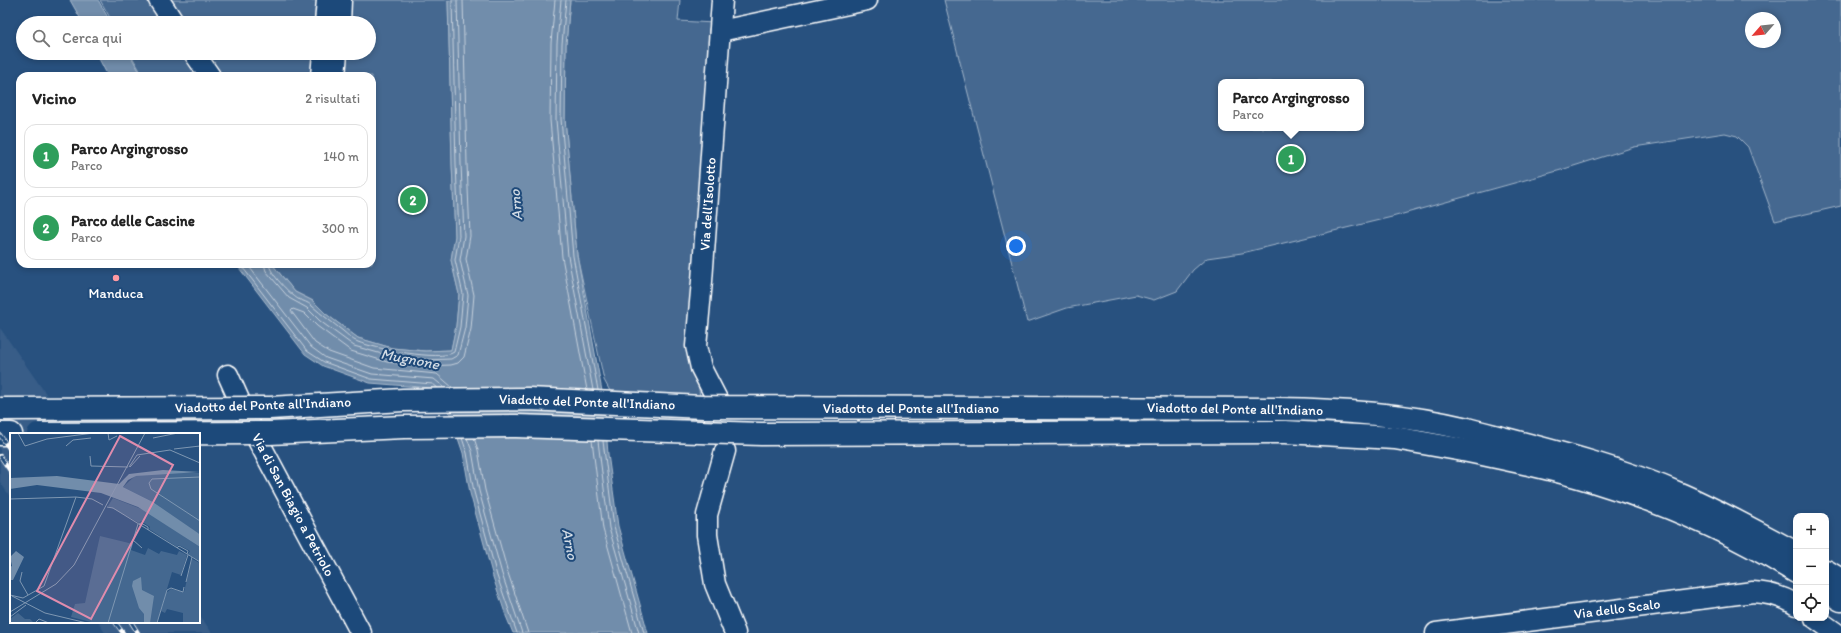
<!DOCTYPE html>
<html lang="it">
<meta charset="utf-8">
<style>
body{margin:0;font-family:Itim,sans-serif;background:#f6f6f6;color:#222}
.controls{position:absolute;right:12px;bottom:12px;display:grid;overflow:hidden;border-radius:8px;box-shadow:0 2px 6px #0003}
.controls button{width:36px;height:36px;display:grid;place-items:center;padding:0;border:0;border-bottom:1px solid #e0e0e0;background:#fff;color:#222;font:20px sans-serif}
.compass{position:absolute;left:1745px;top:12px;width:36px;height:36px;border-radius:50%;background:#fff;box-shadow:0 2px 6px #0003;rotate:242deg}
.you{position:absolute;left:1016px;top:246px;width:14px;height:14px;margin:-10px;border:3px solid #fff;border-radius:50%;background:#1a73e8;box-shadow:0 0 0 6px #1a73e833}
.badge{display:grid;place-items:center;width:26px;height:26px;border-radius:50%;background:#85585c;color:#fff;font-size:13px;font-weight:700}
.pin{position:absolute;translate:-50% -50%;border:2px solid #fff;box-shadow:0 1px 4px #0006}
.popup{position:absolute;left:1218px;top:79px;width:146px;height:52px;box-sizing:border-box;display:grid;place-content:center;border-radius:8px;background:#fff;filter:drop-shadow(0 1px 3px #0005);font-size:13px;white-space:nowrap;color:#767676}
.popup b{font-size:15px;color:#222}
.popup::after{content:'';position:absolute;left:50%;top:100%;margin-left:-8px;border:8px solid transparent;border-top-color:#fff}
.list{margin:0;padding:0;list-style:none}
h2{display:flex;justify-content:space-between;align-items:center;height:52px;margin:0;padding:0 16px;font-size:17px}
h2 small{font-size:13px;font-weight:400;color:#767676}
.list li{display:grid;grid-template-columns:26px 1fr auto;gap:12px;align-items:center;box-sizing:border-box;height:64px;margin:0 8px 8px;padding:0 8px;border:1px solid #e0e0e0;border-radius:12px}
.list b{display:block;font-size:15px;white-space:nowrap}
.list p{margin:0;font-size:13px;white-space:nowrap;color:#767676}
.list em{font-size:13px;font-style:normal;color:#767676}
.icon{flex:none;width:22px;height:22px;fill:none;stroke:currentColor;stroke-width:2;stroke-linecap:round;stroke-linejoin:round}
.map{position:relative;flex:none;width:1841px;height:633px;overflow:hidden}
.search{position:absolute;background:#fff;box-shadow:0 2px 6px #0003;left:16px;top:16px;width:360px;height:44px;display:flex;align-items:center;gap:10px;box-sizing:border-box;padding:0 14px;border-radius:22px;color:#767676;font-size:15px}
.panel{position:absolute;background:#fff;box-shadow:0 2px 6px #0003;left:16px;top:72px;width:360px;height:196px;border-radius:12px}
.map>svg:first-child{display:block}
.built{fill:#375d88}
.green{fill:#446890;stroke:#a2b4c8;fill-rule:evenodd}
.water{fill:#718dab;stroke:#aabbcd}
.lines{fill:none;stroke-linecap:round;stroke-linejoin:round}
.shore{stroke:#c6d1dd;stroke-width:1}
.minor-casing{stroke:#fff;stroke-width:23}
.highway-casing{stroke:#fff;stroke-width:25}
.minor{stroke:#1f4a7a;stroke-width:20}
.highway{stroke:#1f4a7a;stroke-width:22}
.rail-casing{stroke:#fff;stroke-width:4.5}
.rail{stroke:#1f4a7a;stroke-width:3;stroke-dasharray:9;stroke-linecap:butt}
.highway-bridge-casing{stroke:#fff;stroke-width:25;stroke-linecap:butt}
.highway-bridge{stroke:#1f4a7a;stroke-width:22}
.poi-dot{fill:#ff9aa2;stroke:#1f4a7a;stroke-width:1.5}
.labels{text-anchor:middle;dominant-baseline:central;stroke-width:4;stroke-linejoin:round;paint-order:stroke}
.street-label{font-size:14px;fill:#fff;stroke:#1f4a7a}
.poi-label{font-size:14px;fill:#fff;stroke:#1f4a7a}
.water-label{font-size:15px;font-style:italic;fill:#d4dde6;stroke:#1f4a7a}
.inset-road{fill:none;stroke:#7e97b2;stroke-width:1}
.view{fill:#e08cad;fill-opacity:0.15;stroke:#e08cad;stroke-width:2}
.inset-edge{fill:none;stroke:#fff;stroke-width:2}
</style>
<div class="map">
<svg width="1841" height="633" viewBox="0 0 1841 633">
<rect width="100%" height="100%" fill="#28517f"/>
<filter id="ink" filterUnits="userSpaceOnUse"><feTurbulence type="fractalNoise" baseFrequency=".025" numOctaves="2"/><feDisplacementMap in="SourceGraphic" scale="8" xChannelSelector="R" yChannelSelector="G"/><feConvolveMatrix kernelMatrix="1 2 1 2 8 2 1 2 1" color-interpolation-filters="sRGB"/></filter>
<g filter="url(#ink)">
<g class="built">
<path d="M0 328 74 434H11V498L0 482Z"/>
<path d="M199 614 212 633H105L98 622H199Z"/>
</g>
<g class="green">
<path d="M100 0H448L452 164 455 236 451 260 459 294 456 326 451 350 425 351 392 348 358 338 326 314 313 301 295 292 272 264H372V76H143L130 53H369V23H113Z"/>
<path d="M570 0H680L678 21 714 23 693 346 700 397 610 391 604 380 577 255 565 119 566 44Z"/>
<path d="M944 0H1841V206L1775 221 1748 147 1737 136 1725 133 1634 147 1561 170 1392 217 1242 253 1207 258 1193 270 1177 291 1154 300 1136 295 1067 308 1027 322ZM1751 18H1775V42H1751ZM1221 82H1361V128H1221Z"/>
</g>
<g class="water">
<path d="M70 0H98L111 23H83Z"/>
<path d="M448 0H570L566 44 565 119 577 255 604 402 608 454 618 526 648 633H513L506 616 493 577 470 493 463 453 446 403 432 388 370 383 323 366 305 354 236 264H272L295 292 313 301 326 314 358 338 392 348 425 351 451 350 456 326 459 294 451 260 455 236 452 164Z"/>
<path d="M96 53H129L142 76H108Z"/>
</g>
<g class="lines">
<g class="shore">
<path d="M555 0 551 43 550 120 562 257 587 390"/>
<path d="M561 0 557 43 556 120 568 256 593 390"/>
<path d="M566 0 562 44 561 119 573 256 598 390"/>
<path d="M240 264 307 351 324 362 371 379 433 384 438 388"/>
<path d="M247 264 311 347 326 358 372 374 434 379 445 388"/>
<path d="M264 264 266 271 289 298 307 308 320 321 354 346 389 356 424 360 451 359 458 355 465 328 468 295 460 260 464 236 461 164 457 0"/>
<path d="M269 264C270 274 289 293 298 299 303 301 308 302 312 306 322 315 332 322 343 331 347 334 352 340 358 342 373 348 441 362 454 352L460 327 463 294 455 260 459 236 456 164 452 0"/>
<path d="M453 388 437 374 374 368 329 352 315 343 291 311 293 309 304 313 317 326 351 351 387 362 424 366 451 365 458 363 464 357 471 329 474 295 466 259 470 236 467 164 463 0"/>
<path d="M462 438 467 453 474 492 497 576 517 633"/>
<path d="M467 438 472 451 479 491 502 574 522 633"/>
<path d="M474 438 478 450 485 490 508 573 528 633"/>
<path d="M592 440 603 529 632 633"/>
<path d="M598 441 609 528 639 633"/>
<path d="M603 441 614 527 644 633"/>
</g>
<defs>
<g id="minor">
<path d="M159 0 174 23"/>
<path d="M325 23 327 0"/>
<path d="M340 23 341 0"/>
<path d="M720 31 867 0"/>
<path d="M194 53 210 76"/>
<path d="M321 76 323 53"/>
<path d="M335 76 337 53"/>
<path d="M228 375 253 431 361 633"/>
<path d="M719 403 701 368 696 346 702 281 722 0"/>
<path d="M725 451 707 515V535L715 584 735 633"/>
<path d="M1815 618 1836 633"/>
<path d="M1436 633 1753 592C1769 593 1783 596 1796 605"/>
</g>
<g id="highway">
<path d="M1467 429C1540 448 1614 465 1682 495 1721 512 1758 533 1796 553"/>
<path d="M0 434H11"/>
<path d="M1463 450C1507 459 1551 468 1593 481 1663 502 1735 534 1796 572"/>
<path d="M1826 571 1841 580"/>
<path d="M1826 591 1841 600"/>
</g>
</defs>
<use href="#minor" class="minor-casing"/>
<use href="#highway" class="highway-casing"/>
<use href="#minor" class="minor"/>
<use href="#highway" class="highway"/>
<defs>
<g id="rail">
<path d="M0 435 11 451"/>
<path d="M0 456 11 472"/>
<path d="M115 622 123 633"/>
<path d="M131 622 138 633"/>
</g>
</defs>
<use href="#rail" class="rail-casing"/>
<use href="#rail" class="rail"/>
<defs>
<g id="highway-bridge">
<path d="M0 409 270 408 403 400 528 399 703 407 1277 409C1342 410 1405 414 1467 429"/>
<path d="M38 434 270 433 404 427 516 426 761 434 1285 432 1395 438 1463 450"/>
</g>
</defs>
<use href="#highway-bridge" class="highway-bridge-casing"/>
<use href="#highway-bridge" class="highway-bridge"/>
</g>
</g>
<circle class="poi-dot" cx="116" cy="278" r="4"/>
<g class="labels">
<g class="street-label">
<text transform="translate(708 204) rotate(-86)">Via dell'Isolotto</text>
<text transform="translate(587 402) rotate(2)">Viadotto del Ponte all'Indiano</text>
<text transform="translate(263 405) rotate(-2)">Viadotto del Ponte all'Indiano</text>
<text x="911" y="408">Viadotto del Ponte all'Indiano</text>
<text transform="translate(1235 409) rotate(1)">Viadotto del Ponte all'Indiano</text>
<text transform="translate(293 505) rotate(62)">Via di San Biagio a Petriolo</text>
<text transform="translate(1617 609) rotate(-7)">Via dello Scalo</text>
</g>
<g class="poi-label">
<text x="116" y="293">Manduca</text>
</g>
<g class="water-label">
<text transform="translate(516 205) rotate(-95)">Arno</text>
<text transform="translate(410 359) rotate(11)">Mugnone</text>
<text transform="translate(570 544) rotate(79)">Arno</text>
</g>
</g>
<g transform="translate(10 433)">
<rect width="190" height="190" fill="#28517f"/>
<path d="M146 40H190V102L143 69 113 54 125 43ZM103 65 134 77 190 114V129L178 121 180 118 169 112 167 114 139 96 140 94 131 88 129 90 98 73ZM90 103 123 111 121 117 135 122 138 115 149 121 151 118 167 122 169 118 177 122 171 142 162 139 147 190H85L61 184 65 171 75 170ZM182 126 190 130V190H173V180L157 176 155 180 151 178 156 160 161 156 174 159ZM8 180 15 186H20L24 190H0V186Z" fill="#446890"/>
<path d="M153 37 190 39 126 43 118 47 113 54 143 69 188 100 190 102V114L128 74 91 60 27 52 0 56V45L47 43 109 51 119 41ZM6 118 14 124 3 147H0V134L2 133 0 124ZM131 144 132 157 144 163 140 190 134 189V181L129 175 122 153 123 148Z" fill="#718dab"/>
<path class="inset-road" d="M8 0 15 13 37 6 84 0M98 0 99 7 107 3M143 5 168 0M56 13 63 7 81 5M164 16 190 13M80 23 81 33 118 34M119 34 127 22 160 17 190 30M120 34 130 23M190 44 142 46 139 50 141 56 190 88M0 66 66 64 82 66 93 72M97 74 103 75 190 129M129 91 131 90 138 94V97M123 107 132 115M167 115 169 113 178 118 177 121M12 139 10 148 18 162M171 143 178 122M176 149 182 124M0 162 13 165 34 153 66 64M2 163 35 180 77 190M0 179 46 151 64 132 135 0M0 184 16 172M25 190 29 186 39 190M98 190 128 91M147 190 157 157 161 155 173 159 174 154"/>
<path class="view" d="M110 3 163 32 81 186 27 158Z"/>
<rect width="190" height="190" class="inset-edge"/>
</g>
</svg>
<div class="controls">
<button>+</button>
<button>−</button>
<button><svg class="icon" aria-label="locate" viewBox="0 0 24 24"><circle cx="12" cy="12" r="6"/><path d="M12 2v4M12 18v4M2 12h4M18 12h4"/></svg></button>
</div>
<svg class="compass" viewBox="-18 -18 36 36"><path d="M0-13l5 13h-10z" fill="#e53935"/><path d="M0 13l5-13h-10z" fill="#767676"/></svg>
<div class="you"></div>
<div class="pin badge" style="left:1291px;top:159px;background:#2e9e5b">1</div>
<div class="popup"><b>Parco Argingrosso</b>Parco</div>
<div class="pin badge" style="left:413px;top:200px;background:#2e9e5b">2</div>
<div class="search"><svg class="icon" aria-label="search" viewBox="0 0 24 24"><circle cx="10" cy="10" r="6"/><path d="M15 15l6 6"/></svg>Cerca qui</div>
<section class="panel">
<h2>Vicino<small>2 risultati</small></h2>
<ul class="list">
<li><span class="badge" style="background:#2e9e5b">1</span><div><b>Parco Argingrosso</b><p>Parco</p></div><em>140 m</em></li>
<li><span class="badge" style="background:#2e9e5b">2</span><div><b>Parco delle Cascine</b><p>Parco</p></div><em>300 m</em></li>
</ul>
</section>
</div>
